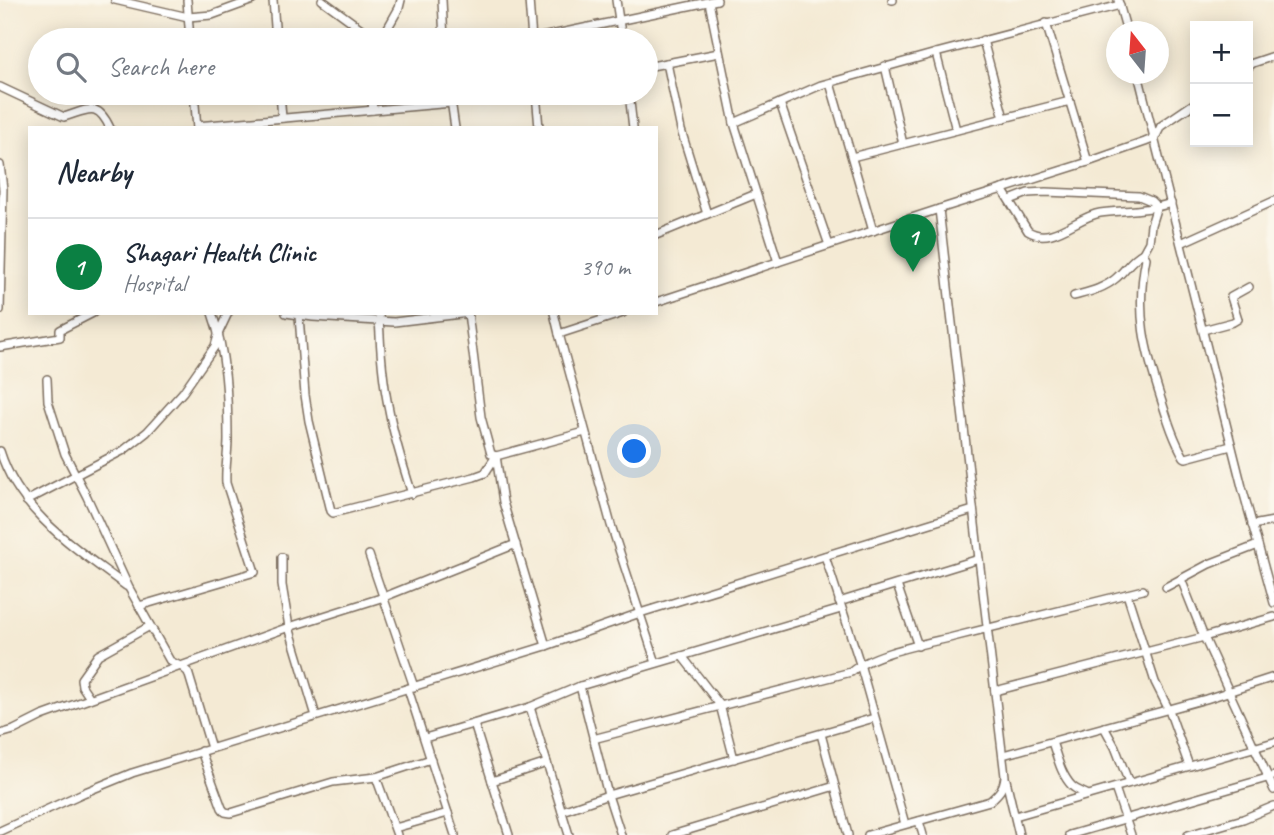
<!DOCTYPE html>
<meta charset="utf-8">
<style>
body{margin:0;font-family:Caveat,sans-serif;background:#f6f6f7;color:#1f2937}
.controls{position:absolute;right:21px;top:21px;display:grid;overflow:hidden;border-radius:0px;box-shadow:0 4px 18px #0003}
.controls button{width:63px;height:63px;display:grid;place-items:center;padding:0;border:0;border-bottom:2px solid #e0e1e3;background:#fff;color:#1f2937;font:35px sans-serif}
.compass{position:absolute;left:1106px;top:21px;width:63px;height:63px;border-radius:50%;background:#fff;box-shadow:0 4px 18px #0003;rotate:343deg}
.you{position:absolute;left:635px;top:452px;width:24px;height:24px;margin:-18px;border:5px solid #fff;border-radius:50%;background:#1a73e8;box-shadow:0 0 0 10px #1a73e833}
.badge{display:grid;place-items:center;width:46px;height:46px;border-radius:50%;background:#0b8043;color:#fff;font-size:23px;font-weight:700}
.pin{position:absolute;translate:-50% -58px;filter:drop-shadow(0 2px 4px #0008)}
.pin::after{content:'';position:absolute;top:37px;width:24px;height:21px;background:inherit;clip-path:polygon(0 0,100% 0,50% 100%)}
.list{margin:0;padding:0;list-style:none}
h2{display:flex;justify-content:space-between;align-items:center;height:91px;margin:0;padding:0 28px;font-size:30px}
h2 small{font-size:23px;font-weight:400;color:#747a83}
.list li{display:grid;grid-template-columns:46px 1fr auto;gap:21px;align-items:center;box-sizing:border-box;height:98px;padding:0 28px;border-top:2px solid #e0e1e3}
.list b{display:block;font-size:26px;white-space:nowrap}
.list p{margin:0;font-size:23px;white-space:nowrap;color:#747a83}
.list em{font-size:23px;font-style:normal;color:#747a83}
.icon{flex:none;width:38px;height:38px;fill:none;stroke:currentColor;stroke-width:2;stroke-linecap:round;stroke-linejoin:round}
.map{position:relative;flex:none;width:1274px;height:835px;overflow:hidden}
.search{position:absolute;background:#fff;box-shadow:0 4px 18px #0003;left:28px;top:28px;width:630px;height:77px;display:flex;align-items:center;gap:18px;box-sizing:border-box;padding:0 24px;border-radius:38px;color:#747a83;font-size:26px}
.panel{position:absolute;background:#fff;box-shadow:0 4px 18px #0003;left:28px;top:126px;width:630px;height:189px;border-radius:0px}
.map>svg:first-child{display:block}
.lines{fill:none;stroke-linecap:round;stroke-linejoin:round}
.minor-casing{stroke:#7c6d5e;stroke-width:10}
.minor{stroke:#fff;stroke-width:7}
</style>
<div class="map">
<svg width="1274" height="835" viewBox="0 0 1274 835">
<rect width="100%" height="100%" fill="#fbf7ec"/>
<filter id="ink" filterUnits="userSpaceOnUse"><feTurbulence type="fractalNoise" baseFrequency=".0143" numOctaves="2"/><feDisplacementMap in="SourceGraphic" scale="14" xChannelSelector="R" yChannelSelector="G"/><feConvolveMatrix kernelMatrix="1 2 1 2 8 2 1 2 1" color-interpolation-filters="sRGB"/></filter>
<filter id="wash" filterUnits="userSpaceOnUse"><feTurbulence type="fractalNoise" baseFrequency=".00686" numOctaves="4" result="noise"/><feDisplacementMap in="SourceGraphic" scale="28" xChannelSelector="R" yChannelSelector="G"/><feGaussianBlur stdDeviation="1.57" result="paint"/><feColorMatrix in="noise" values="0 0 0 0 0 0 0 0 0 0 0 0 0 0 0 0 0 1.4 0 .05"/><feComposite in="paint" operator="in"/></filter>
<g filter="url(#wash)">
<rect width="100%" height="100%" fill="#f4ead4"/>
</g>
<g filter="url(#ink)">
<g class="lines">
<defs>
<g id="minor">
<path d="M115 0 188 17 212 15 253 0"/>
<path d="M187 0 190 40"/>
<path d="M273 0 276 40"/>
<path d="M322 0 363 30 365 40"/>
<path d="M442 0 444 40"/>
<path d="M529 0 532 40"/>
<path d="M616 0 622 40"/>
<path d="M892 0H893"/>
<path d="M1118 0 1127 32"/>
<path d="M709 2 734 123 778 262"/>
<path d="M1046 23 1088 162"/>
<path d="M532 39 717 0"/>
<path d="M381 40 399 8 401 0"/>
<path d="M983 40 1004 118"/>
<path d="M936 53 956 130"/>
<path d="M667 63 681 130 707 214"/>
<path d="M885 66 903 144"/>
<path d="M646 67 719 53"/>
<path d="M1248 67 1253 63 1274 56"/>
<path d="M1138 74 1242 487 1274 603"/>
<path d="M830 83 873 231"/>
<path d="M0 87 64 117C88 110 97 100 110 128"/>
<path d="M194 93 197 128"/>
<path d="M280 93 282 118"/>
<path d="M371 93 373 110"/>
<path d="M450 93 455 128"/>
<path d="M536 93 539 128"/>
<path d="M629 93 633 128"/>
<path d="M780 103 829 245"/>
<path d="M734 123 821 85 936 53 1120 5"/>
<path d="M197 126 452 103"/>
<path d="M852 157 1070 101"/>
<path d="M0 165 3 189 0 310"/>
<path d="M1002 189 1028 231C1052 246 1076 217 1100 213 1124 210 1148 211 1171 203"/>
<path d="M1010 200 1028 193 1046 192 1139 196 1151 201 1155 205 1156 209 1151 225 1149 242 1143 253 1146 258C1135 312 1145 350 1162 402 1168 421 1174 440 1184 457L1186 458 1231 446"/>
<path d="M939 209 1088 162 1145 142 1155 138 1161 126 1195 103"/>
<path d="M656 235 756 194"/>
<path d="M1181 243 1274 201"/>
<path d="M1074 296C1088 292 1103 289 1115 279 1125 271 1131 259 1143 253"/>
<path d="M656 302 939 209 979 559 1005 776C1004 788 999 793 990 801L868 835"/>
<path d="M286 313 313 317 394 322 469 313"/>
<path d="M379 313C380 345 382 379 389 410 394 438 403 466 412 494"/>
<path d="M468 313 481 417 491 454 496 456 503 502 546 646"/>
<path d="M554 313 559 334 623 313"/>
<path d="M299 316 305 395 309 421 331 511 333 513 474 477 485 473 496 456 585 432"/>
<path d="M1203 330 1233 322 1238 319 1231 297 1249 287"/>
<path d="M559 334 611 525 656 663"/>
<path d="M0 347 60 337V330L93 313"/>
<path d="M47 379 48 401 65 454 87 497 129 588 170 661 182 667 188 672 211 748"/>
<path d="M0 451C19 513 77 549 126 586"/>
<path d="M26 501 124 450 147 432 183 392 215 346 219 332 228 313"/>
<path d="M1252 525 1274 521"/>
<path d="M369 555 414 687"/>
<path d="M825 556 860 664 905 824"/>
<path d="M282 557V585L289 627 316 716"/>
<path d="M1181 579 1204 637 1274 790"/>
<path d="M897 585 918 646"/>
<path d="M1166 587 1209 564 1258 545"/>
<path d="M1127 594 1155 682 1169 710 1189 766"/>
<path d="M839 602 979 559"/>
<path d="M139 606 255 572 226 483C225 468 228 454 228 439 228 398 226 352 212 313"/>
<path d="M682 656 720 705 734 759"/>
<path d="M580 686 608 795 621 835"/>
<path d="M408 689 455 835"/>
<path d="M995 691 1204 637 1274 617"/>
<path d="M90 698 82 686 81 679 98 655 150 626"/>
<path d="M530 707 569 835"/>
<path d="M474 724 509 835"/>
<path d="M1104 727 1115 747 1129 783"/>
<path d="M0 734 14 730 42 716 289 627 384 597 516 544"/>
<path d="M821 734 848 835"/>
<path d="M425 738 530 707 580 686 841 609"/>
<path d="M593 739 851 672C872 653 924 644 953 637 1016 621 1079 606 1143 590"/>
<path d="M1052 742C1057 756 1061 775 1072 786 1076 790 1083 792 1088 795"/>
<path d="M201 751 222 808 225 812 231 813 333 782 376 777 431 759"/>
<path d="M1003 755 1206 699 1274 677"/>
<path d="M376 777 397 835"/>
<path d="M1006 780 1019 835"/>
<path d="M492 781 547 763"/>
<path d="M1115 788 1131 835"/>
<path d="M562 811 608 795 874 718"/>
<path d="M1015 816 1274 742"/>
<path d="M919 821 923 835"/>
<path d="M395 828 448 813"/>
<path d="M0 831 83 793 132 773 546 646 640 613 973 510"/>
<path d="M672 835 835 786"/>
<path d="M1069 835 1274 776"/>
<path d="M1188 835 1243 819 1274 806"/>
</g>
</defs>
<use href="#minor" class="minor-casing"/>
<use href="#minor" class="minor"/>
</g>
</g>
</svg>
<div class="controls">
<button>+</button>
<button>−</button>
</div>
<svg class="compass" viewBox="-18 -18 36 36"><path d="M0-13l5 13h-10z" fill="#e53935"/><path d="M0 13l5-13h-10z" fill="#747a83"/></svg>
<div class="you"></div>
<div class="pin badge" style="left:913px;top:272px">1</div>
<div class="search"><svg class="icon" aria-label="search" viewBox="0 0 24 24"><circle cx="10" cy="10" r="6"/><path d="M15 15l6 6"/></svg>Search here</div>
<section class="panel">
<h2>Nearby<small></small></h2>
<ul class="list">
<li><span class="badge">1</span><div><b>Shagari Health Clinic</b><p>Hospital</p></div><em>390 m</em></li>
</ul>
</section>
</div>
